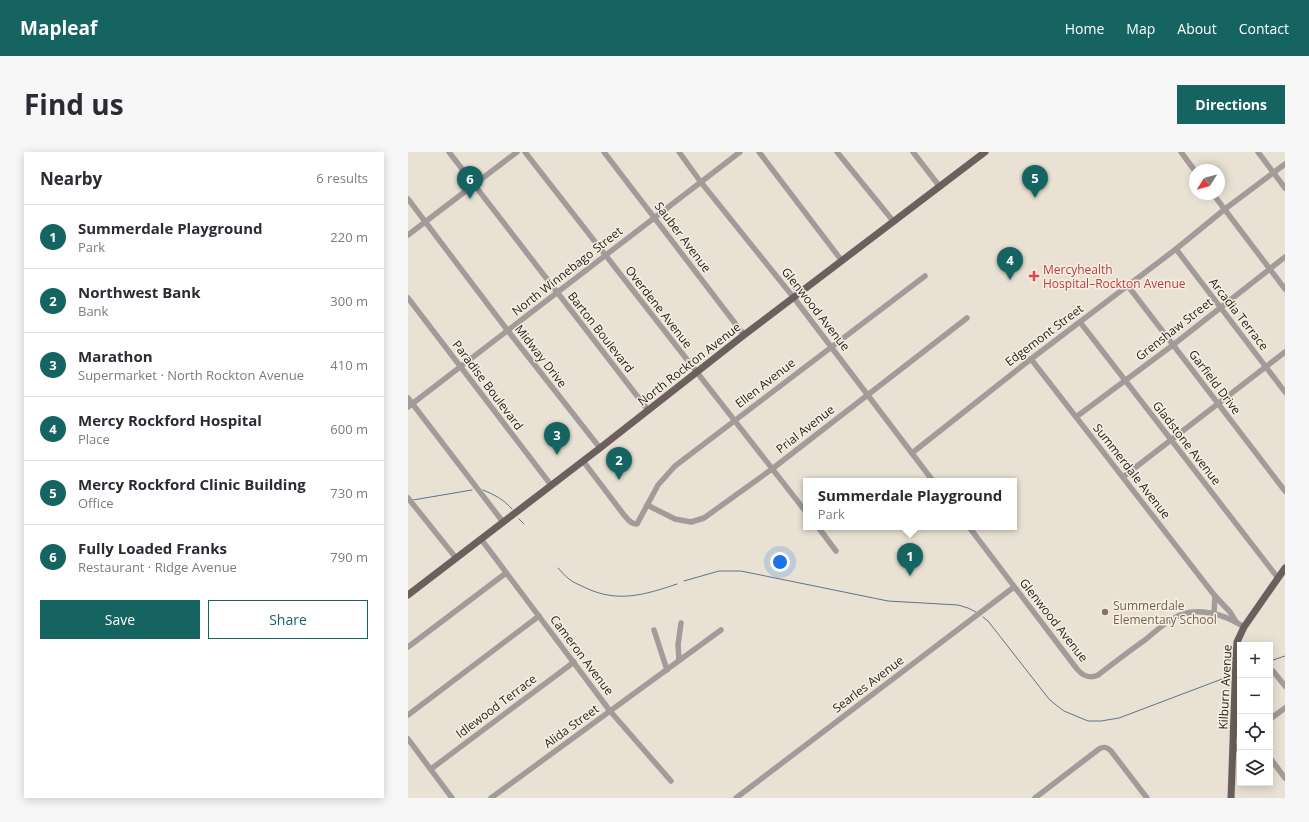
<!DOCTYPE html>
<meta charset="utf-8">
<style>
body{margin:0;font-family:"Open Sans",sans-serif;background:#f7f7f7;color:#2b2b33}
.controls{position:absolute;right:12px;bottom:12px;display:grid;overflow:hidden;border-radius:0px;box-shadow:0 2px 10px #0003}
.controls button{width:36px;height:36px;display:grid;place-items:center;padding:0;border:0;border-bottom:1px solid #e1e1e2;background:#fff;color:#2b2b33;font:20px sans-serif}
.compass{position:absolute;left:781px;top:12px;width:36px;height:36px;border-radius:50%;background:#fff;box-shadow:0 2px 10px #0003;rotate:233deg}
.you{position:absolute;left:372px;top:410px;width:14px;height:14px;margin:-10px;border:3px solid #fff;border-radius:50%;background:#1a73e8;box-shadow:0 0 0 6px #1a73e833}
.badge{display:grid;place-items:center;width:26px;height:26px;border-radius:50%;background:#166462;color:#fff;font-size:13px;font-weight:700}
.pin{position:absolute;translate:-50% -33px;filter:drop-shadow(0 1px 2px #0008)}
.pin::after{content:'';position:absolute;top:21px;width:14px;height:12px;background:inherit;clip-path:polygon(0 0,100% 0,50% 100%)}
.popup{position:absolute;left:395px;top:326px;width:214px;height:52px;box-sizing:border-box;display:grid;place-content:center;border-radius:0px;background:#fff;filter:drop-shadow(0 1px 3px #0005);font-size:13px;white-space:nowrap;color:#7c7c81}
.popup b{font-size:15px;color:#2b2b33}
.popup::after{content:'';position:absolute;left:50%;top:100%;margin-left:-8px;border:8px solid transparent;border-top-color:#fff}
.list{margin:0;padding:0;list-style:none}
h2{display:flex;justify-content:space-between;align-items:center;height:52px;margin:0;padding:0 16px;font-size:17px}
h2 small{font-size:13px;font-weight:400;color:#7c7c81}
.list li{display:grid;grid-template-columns:26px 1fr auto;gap:12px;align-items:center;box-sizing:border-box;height:64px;padding:0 16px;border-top:1px solid #e1e1e2}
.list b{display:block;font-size:15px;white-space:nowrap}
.list p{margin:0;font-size:13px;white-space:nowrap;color:#7c7c81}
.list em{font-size:13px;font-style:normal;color:#7c7c81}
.actions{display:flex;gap:8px;padding:12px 16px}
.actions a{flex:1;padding:9px 0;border:1px solid #166462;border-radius:0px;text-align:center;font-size:14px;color:#166462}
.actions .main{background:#166462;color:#fff}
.icon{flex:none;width:22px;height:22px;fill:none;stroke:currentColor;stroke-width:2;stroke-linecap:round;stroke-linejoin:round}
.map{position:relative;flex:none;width:877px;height:646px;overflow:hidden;border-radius:0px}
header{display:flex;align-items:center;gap:24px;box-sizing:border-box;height:56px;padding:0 20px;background:#166462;color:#fff}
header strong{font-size:19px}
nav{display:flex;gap:22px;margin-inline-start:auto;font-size:14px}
.intro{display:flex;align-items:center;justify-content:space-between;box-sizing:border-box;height:96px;padding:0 24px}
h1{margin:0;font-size:28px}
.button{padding:10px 18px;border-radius:0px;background:#166462;color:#fff;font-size:14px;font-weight:700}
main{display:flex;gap:24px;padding:0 24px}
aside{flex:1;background:#fff;border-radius:0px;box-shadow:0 2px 10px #0003}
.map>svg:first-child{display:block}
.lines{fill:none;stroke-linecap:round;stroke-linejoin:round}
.stream{stroke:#60728c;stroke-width:1}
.minor{stroke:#a29b99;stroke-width:5.5}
.major{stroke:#6c5f5d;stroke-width:7}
.health-dot{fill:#e0444e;stroke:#f6f0e2;stroke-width:1.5}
.education-dot{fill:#8d6e63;stroke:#f6f0e2;stroke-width:1.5}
.labels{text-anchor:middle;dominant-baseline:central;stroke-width:3;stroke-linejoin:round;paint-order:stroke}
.street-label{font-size:12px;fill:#24221d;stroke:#f6f0e2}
.health-label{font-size:12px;fill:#be3a42;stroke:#f6f0e2;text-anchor:start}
.education-label{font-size:12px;fill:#785e54;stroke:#f6f0e2;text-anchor:start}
</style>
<header>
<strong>Mapleaf</strong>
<nav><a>Home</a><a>Map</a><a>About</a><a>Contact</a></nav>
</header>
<div class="intro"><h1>Find us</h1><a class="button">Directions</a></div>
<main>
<aside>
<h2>Nearby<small>6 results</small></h2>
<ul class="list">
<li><span class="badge">1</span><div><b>Summerdale Playground</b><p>Park</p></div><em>220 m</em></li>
<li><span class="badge">2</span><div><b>Northwest Bank</b><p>Bank</p></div><em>300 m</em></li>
<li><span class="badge">3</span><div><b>Marathon</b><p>Supermarket · North Rockton Avenue</p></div><em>410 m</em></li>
<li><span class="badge">4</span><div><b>Mercy Rockford Hospital</b><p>Place</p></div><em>600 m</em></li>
<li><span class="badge">5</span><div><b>Mercy Rockford Clinic Building</b><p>Office</p></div><em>730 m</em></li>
<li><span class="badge">6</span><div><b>Fully Loaded Franks</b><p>Restaurant · Ridge Avenue</p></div><em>790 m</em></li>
</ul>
<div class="actions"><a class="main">Save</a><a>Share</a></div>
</aside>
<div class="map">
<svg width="877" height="646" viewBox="0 0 877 646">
<rect width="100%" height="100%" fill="#e9e2d4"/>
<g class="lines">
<g class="stream">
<path d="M75 338C87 343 95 347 104 357"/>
<path d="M5 348 64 338"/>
<path d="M111 367 116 372"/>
<path d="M150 416C154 420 157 424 161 427 166 431 172 433 178 436 210 451 236 443 269 432"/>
<path d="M276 429 311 419H333L480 449 550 453 560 456 568 460"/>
<path d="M575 465 580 469 641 547 648 553 656 559 680 569H693L711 566 822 524"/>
<path d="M862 509 877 504"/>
</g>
<g class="minor">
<path d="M41 0 240 258"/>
<path d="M117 0 398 360"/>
<path d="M196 0 336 183"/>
<path d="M271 0 292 29 386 146 525 329"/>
<path d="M351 0 434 109"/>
<path d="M429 0 486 70"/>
<path d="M505 0 532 35"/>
<path d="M773 0 787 19"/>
<path d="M850 0 877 36"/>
<path d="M805 42 877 137"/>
<path d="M0 47 100 179 192 296"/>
<path d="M0 83 109 0"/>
<path d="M768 97 877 240"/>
<path d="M720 134 877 339"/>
<path d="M0 146 143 333"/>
<path d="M672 170 870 426"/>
<path d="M623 207 807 444 822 460 827 468"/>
<path d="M0 246 95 370"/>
<path d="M0 255 332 0"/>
<path d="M668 265 765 193 877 105"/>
<path d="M504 301 623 207 768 97 817 57 877 12"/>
<path d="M175 309 216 363C220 367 222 372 229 372L250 333 267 314 517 124"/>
<path d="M715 325 877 200"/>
<path d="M0 346 48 406"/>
<path d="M239 353 267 367 283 370 296 366 364 317 559 166"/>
<path d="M410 375 428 399"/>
<path d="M561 375 669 517C675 524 681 527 690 523 706 511 721 499 737 488 748 479 759 468 772 463 793 455 818 463 836 475"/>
<path d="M73 387 202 559 263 629"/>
<path d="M806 461 807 444"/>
<path d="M246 478 259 518"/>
<path d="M0 495 98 421"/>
<path d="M271 508 270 493 273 471"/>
<path d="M865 519 877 534"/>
<path d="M0 563 131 464"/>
<path d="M862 567 877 556"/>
<path d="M825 582 832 585"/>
<path d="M0 587 44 646"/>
<path d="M825 600 832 592"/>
<path d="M862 606 877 626"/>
<path d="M23 617 166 510"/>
<path d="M83 646 313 478"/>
<path d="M328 646 606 435"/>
<path d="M627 646 691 597C696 594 699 595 703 599L739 646"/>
</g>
<g class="major">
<path d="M0 443 192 296 336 183 577 0"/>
<path d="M823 646 828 505 829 490 836 475 877 416"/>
</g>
</g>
<path class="health-dot" d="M624 118h4v4h4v4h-4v4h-4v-4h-4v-4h4z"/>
<circle class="education-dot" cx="697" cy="460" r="4"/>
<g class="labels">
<g class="street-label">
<text transform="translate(275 85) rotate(53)">Sauber Avenue</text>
<text transform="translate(159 119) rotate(-38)">North Winnebago Street</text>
<text transform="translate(251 155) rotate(52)">Overdene Avenue</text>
<text transform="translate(408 157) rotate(52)">Glenwood Avenue</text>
<text transform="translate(831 162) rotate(52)">Arcadia Terrace</text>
<text transform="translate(766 177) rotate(-38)">Grenshaw Street</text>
<text transform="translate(193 180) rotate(52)">Barton Boulevard</text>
<text transform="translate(636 183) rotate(-37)">Edgemont Street</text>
<text transform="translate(133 204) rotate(52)">Midway Drive</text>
<text transform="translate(281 212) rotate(-38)">North Rockton Avenue</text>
<text transform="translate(807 230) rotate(53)">Garfield Drive</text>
<text transform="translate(357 231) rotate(-38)">Ellen Avenue</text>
<text transform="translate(80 233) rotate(53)">Paradise Boulevard</text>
<text transform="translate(397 277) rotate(-38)">Prial Avenue</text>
<text transform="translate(779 291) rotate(52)">Gladstone Avenue</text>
<text transform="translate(724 319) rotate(52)">Summerdale Avenue</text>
<text transform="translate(646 468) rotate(52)">Glenwood Avenue</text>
<text transform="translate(174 503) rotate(53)">Cameron Avenue</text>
<text transform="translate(460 532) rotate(-37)">Searles Avenue</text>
<text transform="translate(817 535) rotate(-87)">Kilburn Avenue</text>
<text transform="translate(88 554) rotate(-37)">Idlewood Terrace</text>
<text transform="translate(163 574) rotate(-36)">Alida Street</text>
</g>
<g class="health-label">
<text x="635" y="117">Mercyhealth<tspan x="635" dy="14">Hospital–Rockton Avenue</tspan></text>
</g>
<g class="education-label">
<text x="705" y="453">Summerdale<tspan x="705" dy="14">Elementary School</tspan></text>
</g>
</g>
</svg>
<div class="controls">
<button>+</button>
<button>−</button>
<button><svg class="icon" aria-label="locate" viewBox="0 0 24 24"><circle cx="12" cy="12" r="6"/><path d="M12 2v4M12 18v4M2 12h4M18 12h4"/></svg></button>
<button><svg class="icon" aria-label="layers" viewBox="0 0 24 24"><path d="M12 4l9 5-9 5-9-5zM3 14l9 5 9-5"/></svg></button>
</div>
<svg class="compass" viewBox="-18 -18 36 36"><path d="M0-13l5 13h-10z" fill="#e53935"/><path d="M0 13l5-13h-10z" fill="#7c7c81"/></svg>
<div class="you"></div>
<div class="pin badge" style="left:502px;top:424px">1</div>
<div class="popup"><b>Summerdale Playground</b>Park</div>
<div class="pin badge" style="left:211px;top:328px">2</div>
<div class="pin badge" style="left:149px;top:303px">3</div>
<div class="pin badge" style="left:602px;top:128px">4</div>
<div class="pin badge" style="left:627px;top:46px">5</div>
<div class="pin badge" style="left:62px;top:47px">6</div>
</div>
</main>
